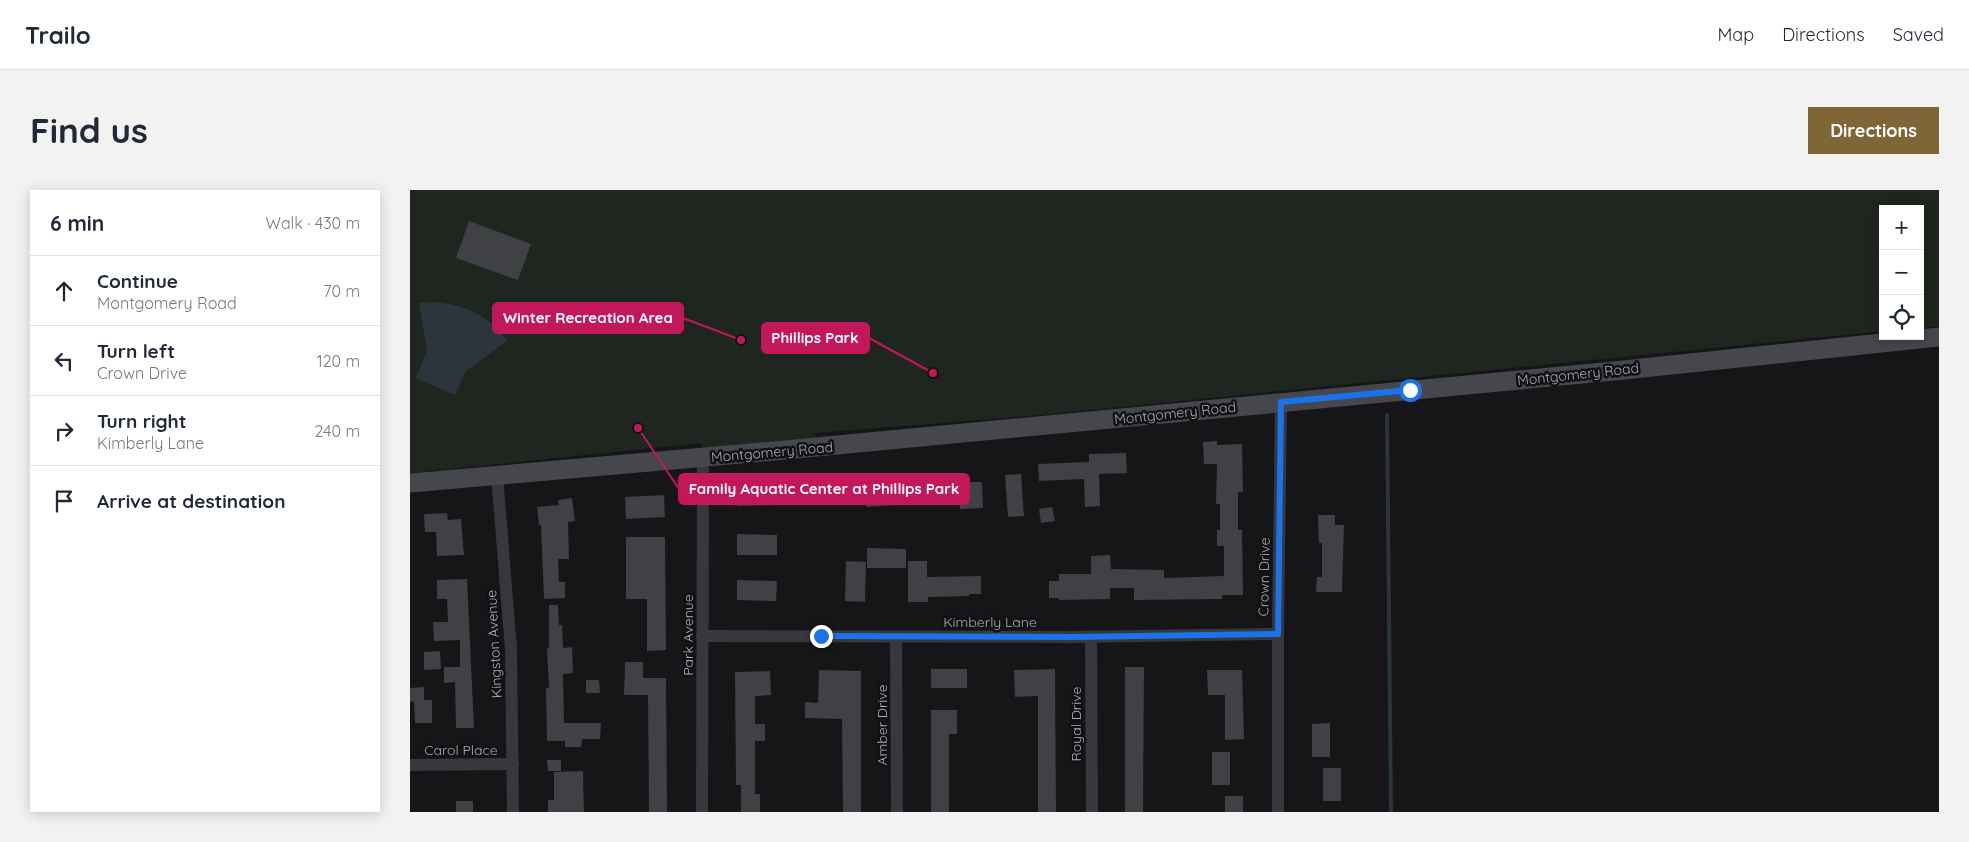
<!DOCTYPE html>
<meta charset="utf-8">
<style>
body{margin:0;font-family:Quicksand,sans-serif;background:#f2f2f3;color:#1f2937}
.controls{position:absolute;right:15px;top:15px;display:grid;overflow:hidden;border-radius:0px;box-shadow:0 2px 12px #0003}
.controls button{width:45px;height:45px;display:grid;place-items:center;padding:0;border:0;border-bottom:1px solid #e0e1e3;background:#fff;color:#1f2937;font:25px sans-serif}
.stop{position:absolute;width:15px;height:15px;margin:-11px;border:4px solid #1a73e8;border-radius:50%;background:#fff}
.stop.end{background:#1a73e8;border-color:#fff;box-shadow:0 1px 5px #0008}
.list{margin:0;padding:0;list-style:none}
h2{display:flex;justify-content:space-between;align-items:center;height:65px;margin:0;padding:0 20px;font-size:21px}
h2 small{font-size:16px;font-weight:400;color:#747a83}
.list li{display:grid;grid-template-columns:32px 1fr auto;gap:15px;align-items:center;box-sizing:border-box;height:70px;padding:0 20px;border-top:1px solid #e0e1e3}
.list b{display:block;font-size:19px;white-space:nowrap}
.list p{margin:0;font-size:16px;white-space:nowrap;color:#747a83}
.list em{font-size:16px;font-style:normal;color:#747a83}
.icon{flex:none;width:28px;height:28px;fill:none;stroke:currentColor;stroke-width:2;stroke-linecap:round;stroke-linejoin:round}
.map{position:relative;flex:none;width:1529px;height:622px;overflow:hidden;border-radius:0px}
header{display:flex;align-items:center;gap:30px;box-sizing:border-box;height:70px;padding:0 25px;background:#fff;border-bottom:1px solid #e0e1e3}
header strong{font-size:24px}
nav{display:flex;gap:28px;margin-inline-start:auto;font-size:18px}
.intro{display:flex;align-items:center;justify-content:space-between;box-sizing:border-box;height:120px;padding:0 30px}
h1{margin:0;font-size:35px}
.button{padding:12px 22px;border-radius:0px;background:#7e6636;color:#fff;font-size:18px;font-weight:700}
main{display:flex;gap:30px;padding:0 30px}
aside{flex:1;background:#fff;border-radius:0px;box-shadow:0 2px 12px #0003}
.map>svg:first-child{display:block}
.green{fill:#1e261f}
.water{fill:#2c353c}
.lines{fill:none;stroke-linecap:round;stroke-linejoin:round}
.stream{stroke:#2c353c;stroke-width:4}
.building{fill:#404145}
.street{stroke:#37383d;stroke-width:12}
.secondary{stroke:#45474d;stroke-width:19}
.route{stroke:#1a73e8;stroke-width:6}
.labels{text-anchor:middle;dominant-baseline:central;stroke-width:5;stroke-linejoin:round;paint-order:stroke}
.street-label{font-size:14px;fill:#a8adb8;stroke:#111113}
.leader{fill:none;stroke:#c2185b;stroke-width:2}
.callout-dot{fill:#c2185b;stroke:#111113;stroke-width:2}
.callout{fill:#c2185b;stroke:#c2185b;stroke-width:2}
.callout-label{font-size:15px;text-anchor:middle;font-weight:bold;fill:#fff}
</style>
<header>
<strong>Trailo</strong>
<nav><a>Map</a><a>Directions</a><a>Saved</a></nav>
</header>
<div class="intro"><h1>Find us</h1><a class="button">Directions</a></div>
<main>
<aside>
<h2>6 min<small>Walk · 430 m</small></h2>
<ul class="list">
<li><svg class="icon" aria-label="ahead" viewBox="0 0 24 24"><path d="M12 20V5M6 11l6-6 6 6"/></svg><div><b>Continue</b><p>Montgomery Road</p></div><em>70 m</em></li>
<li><svg class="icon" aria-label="left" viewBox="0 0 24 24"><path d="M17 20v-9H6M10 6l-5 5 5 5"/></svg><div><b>Turn left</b><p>Crown Drive</p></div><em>120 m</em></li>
<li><svg class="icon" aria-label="right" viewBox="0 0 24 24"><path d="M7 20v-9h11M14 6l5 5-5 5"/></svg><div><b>Turn right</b><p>Kimberly Lane</p></div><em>240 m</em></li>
<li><svg class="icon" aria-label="arrive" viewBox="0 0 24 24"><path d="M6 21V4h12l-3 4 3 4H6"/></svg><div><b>Arrive at destination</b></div></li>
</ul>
</aside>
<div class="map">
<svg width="1529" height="622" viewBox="0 0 1529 622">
<rect width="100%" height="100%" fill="#161618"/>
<path class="green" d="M0 0H1529V136L1510 138V19H1473V141L620 226 405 243 407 252 293 268 292 253 0 283Z"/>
<path class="water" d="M26 112C58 116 78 125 97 151L56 181 45 205 6 188 17 161 9 113Z"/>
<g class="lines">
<path class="stream" d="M977 225 981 622"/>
</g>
<g class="building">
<path d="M59 31 121 54 108 90 46 68Z"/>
<path d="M807 251V255L832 254 833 302H828V340H832L833 405H812V409L724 410V398H700V409L649 410V408H639V391H649V384H681V366L700 365 701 379 754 380V388L814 386V356H807V340H810V314H806L807 274H794L793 252Z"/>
<path d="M716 263 717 283 689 284 690 316 675 317 674 289 629 291 628 274 679 272V264Z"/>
<path d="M611 284 614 326 598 327 595 285Z"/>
<path d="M502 288 504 314 456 317 455 291Z"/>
<path d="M549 292H572L573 318 550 319Z"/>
<path d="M366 295 367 315 327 316 326 296Z"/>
<path d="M254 305 255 327 216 329 215 307Z"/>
<path d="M162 308 165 331 158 332 159 369H148L149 392H155V408L134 409 131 335H129L127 317 149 315 148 310Z"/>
<path d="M642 317 645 331 631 333 629 319Z"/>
<path d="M37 323 38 330 51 329 54 365 27 366 26 342H15L14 324Z"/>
<path d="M908 325H925V335H934L932 402H906L907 387H912V353H909Z"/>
<path d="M327 344 367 345V365H327Z"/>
<path d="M216 347H255L256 460 237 461V409H216Z"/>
<path d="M457 358 496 359V378H457Z"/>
<path d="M436 371 456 372 455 412 435 411Z"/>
<path d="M498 371H517V387L571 386V404H559V406L518 407V412H498Z"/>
<path d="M57 389 64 538H46L45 492 34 493V477H50V450L24 451 23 432H38L37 409H27V390Z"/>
<path d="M327 390 367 391 366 411 327 410Z"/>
<path d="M139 415H148L149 435H152L153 458 162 457 163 483 153 484 154 533H191L190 549H172L171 557H155V551H137L136 498H139L137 458H139Z"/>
<path d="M30 461 31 479 14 480V462Z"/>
<path d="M215 472H233V488H256L257 622H239L238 505H214Z"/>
<path d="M715 477H734L733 622H715Z"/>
<rect x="521" y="479" width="36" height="19"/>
<path d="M645 479 646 622H628V506L605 507 604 480Z"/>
<path d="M409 480 451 481V622H433L432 529 395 528V512L408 513Z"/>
<path d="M797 480H832L834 549 815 550V505H798Z"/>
<path d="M360 481 361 505 345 506V534H355V551H345V604H350V622H331V595H326L325 482Z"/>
<path d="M176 490H189L190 503H176Z"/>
<path d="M14 497V510H22V533H5L4 511 0 512V498Z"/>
<path d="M521 520H547V544H539V622H521Z"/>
<path d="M920 533V567H902V534Z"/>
<rect x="802" y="562" width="18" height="33"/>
<path d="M137 570H151V581H138Z"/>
<rect x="913" y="578" width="18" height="33"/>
<path d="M173 581 174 622H138V610H144V582Z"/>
<rect x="815" y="606" width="18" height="16"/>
<rect x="46" y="611" width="17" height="11"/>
</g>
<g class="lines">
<g class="street">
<path d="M87 285 101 459 103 622"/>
<path d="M292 446 663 447 868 444"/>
<path d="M486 447 487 622"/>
<path d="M681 447 682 622"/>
<path d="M0 575 103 574"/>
<path d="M292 622 293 268"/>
<path d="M868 622V444L871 213"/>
</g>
<path class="secondary" d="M0 293 375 260 1204 181 1529 147"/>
</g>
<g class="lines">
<path class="route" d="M411 446 663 447 868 444 871 212 1000 200"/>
</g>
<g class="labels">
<g class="street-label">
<text transform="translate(1168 184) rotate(-6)">Montgomery Road</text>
<text transform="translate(765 223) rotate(-6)">Montgomery Road</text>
<text transform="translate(362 262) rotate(-5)">Montgomery Road</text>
<text transform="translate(854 387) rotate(-89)">Crown Drive</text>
<text x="580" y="432">Kimberly Lane</text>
<text transform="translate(278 445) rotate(-90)">Park Avenue</text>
<text transform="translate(84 454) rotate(-93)">Kingston Avenue</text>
<text transform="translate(666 534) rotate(-90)">Royal Drive</text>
<text transform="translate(472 535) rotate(-90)">Amber Drive</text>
<text x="51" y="560">Carol Place</text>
</g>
</g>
<path class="leader" d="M331 150L273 128M523 183L459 148M228 238L269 299"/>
<g class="callout-dot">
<circle cx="331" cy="150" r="5"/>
<circle cx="523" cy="183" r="5"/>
<circle cx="228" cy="238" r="5"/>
</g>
<g class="callout">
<rect x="83" y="113" width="190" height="30" rx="5"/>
<rect x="352" y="133" width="107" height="30" rx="5"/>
<rect x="269" y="284" width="290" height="30" rx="5"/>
</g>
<g class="callout-label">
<text x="178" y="133">Winter Recreation Area</text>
<text x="405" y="153">Phillips Park</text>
<text x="414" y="304">Family Aquatic Center at Phillips Park</text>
</g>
</svg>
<div class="controls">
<button>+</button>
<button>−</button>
<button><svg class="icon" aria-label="locate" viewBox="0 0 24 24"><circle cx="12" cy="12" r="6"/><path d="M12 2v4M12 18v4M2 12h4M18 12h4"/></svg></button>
</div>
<div class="stop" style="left:1000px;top:200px"></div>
<div class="stop end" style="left:411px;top:446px"></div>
</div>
</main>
